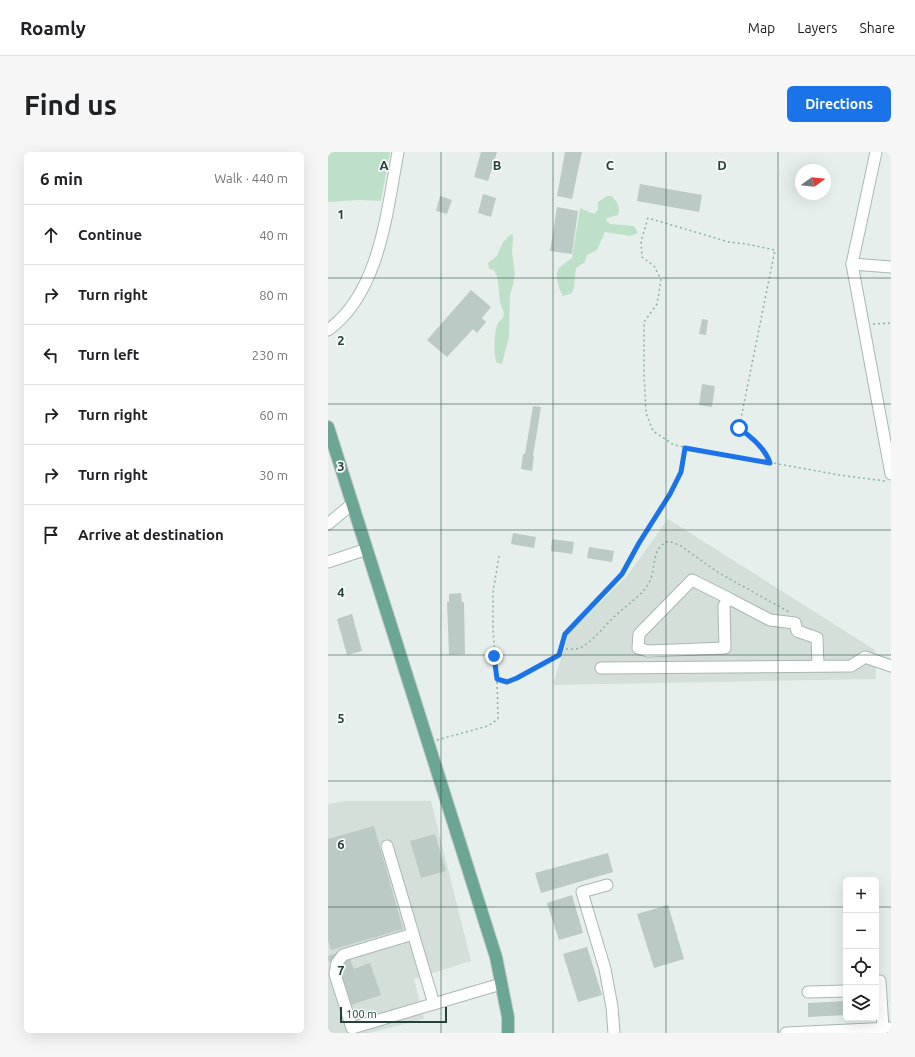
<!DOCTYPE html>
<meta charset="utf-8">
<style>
body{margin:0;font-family:Ubuntu,sans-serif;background:#f6f6f6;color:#202124}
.controls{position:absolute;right:12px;bottom:12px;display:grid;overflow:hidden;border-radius:6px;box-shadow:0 4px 16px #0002}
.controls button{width:36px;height:36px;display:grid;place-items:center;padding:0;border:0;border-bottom:1px solid #e0e0e0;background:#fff;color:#202124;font:20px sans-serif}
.compass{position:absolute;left:467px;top:12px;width:36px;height:36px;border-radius:50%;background:#fff;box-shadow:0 4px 16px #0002;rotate:75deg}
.scale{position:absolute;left:12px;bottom:10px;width:107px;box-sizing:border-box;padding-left:4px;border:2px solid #24423a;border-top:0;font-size:11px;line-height:14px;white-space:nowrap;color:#24423a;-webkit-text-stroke:3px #f7fbf9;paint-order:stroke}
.stop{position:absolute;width:12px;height:12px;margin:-9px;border:3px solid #1a73e8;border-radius:50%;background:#fff}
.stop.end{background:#1a73e8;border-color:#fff;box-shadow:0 1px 4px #0008}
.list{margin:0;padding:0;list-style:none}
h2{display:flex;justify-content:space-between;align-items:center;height:52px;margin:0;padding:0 16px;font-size:17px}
h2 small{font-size:13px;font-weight:400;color:#757577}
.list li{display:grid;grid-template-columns:26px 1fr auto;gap:12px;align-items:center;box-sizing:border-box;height:60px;padding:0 16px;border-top:1px solid #e0e0e0}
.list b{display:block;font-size:15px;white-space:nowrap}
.list em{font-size:13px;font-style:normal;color:#757577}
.icon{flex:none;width:22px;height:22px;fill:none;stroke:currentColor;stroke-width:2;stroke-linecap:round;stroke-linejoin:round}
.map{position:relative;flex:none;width:563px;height:881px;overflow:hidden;border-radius:6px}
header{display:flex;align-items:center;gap:24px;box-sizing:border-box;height:56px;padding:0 20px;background:#fff;border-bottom:1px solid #e0e0e0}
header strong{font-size:19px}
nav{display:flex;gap:22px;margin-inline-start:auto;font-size:14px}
.intro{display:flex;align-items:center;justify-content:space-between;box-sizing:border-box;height:96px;padding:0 24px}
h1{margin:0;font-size:28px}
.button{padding:10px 18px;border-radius:6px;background:#1a73e8;color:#fff;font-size:14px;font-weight:700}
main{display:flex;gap:24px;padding:0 24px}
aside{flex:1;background:#fff;border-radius:6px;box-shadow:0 4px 16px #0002}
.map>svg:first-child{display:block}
.built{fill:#d4dfda}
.green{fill:#bfe0c8}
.building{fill:#bbcac4}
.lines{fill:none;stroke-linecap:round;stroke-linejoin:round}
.minor-casing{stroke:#a8b8b2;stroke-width:13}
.major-casing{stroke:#c2cac8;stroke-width:14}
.path{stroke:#86b3a5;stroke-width:1.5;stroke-dasharray:2 3;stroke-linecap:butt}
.minor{stroke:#fff;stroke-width:11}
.major{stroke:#6aa596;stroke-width:12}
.route{stroke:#1a73e8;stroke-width:5}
.grid{fill:none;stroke:#24423a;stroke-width:1;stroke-opacity:0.55}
.grid-label{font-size:13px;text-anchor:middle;font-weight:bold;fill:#24423a;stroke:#f7fbf9;stroke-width:3.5;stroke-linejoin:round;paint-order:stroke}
</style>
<header>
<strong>Roamly</strong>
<nav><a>Map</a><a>Layers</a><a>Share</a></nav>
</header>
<div class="intro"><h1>Find us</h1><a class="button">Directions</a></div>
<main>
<aside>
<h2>6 min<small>Walk · 440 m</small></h2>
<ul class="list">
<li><svg class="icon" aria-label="ahead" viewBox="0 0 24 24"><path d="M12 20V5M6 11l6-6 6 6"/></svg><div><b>Continue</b></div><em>40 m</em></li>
<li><svg class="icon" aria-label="right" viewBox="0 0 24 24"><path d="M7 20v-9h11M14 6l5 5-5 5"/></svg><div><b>Turn right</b></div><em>80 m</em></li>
<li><svg class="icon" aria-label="left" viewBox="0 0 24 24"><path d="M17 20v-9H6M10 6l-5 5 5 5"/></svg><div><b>Turn left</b></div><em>230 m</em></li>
<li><svg class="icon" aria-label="right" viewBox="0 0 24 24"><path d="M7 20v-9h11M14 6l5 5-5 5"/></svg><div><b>Turn right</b></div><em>60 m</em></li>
<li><svg class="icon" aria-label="right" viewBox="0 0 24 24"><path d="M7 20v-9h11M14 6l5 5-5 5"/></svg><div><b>Turn right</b></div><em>30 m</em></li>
<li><svg class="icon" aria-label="arrive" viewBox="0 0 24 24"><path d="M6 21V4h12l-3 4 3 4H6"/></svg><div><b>Arrive at destination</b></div></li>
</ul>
</aside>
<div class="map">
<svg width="563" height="881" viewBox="0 0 563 881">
<rect width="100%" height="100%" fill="#e6efeb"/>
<g class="built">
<path d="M340 367 547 498 548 527 225 533 241 481 299 424Z"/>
<path d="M17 649H103L143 809 86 827 96 867 41 881H0V652Z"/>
</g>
<g class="green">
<path d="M0 0H62L53 49 31 48 0 50Z"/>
<path d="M279 44H284C289 50 293 55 290 63L279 66 278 68 282 72 306 74 310 81 302 84 277 80 269 98 259 103 257 110 248 116 246 136 243 142 235 144C231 137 226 123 231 116 235 112 240 109 244 106L252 56 266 62 270 58V50Z"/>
<path d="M183 82 185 84 184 100 187 122 185 133 182 143 181 185 174 212 169 211C165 203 166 179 170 171 171 169 173 168 175 166L176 160C168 147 174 132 166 118L161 117 160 111 169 104 175 90Z"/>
</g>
<g class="building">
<path d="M153 0H169L160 29 146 25Z"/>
<path d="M237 0H254L244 47 229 44Z"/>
<path d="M312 32 374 43 371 60 309 49Z"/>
<path d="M155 42 168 46 163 65 150 61Z"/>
<path d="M112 44 124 48 119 62 108 59Z"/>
<path d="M229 55 250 59 244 102 222 99Z"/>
<path d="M143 138 163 155 154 166 158 170 149 181 145 177 119 205 99 188Z"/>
<path d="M374 167 380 168 378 183 371 182Z"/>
<path d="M374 232 387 234 384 255 371 253Z"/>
<path d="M205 254 213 255 205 304H206L204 319 193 317 195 302H197Z"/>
<path d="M185 381 208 385 206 396 183 392Z"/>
<path d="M224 387 246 390 244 402 223 399Z"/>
<path d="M261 395 286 399 284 410 259 406Z"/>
<path d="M133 441 134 450H136L137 502 121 503 119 450H121V442Z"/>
<path d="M24 462 34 499 19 503 9 467Z"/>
<path d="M46 674 75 777 3 798 0 788V687Z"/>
<path d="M107 682 118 719 93 726 82 689Z"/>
<path d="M280 701 285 720 213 741 207 721Z"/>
<path d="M244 743 255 781 231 788 219 751Z"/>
<path d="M340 753 356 807 326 816 309 762Z"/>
<path d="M259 795 274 843 250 850 235 802Z"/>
<path d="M9 801 11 806 1 810 0 804Z"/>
<path d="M22 807 26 817 42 811 53 843 23 853 12 819 17 818 14 809Z"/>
<path d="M518 849V863L480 865V851Z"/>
</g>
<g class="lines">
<defs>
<g id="minor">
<path d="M548 0 524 112 563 322"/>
<path d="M524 112 563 115"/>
<path d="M0 178C52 141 59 58 70 0"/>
<path d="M0 372 24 352"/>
<path d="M0 410 39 397"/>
<path d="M400 446 364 428 311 482 310 496 320 499 397 496 396 454 400 446 442 468 467 471 469 479 489 486 490 513"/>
<path d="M273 516 523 514 537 505 563 514"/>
<path d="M59 694 106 852"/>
<path d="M279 733 254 740 277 817 284 855 286 881"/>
<path d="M85 782 15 803 9 811 7 822 24 876 173 832"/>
<path d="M552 829 555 876"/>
<path d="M480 840 518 839"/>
<path d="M458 881 563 876"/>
</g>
<path id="major" d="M0 275 168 805 180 865V881"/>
</defs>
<use href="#minor" class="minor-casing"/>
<use href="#major" class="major-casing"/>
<g class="path">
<path d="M545 172 563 171"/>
<path d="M442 311C437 296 423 285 411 276L447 98 418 92 401 90 320 66 313 89 314 105 326 114 333 128 329 152 316 170V222L318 261 325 279 346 293 511 323 557 329"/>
<path d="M171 404 165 440V478L169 527 179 530 189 526 231 503 237 482 294 422 311 391 342 342 353 320 357 295"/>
<path d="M233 497C239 497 249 498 254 495 267 487 277 473 288 463 300 452 312 445 321 431 329 416 322 396 341 389L353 394 391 421 463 461"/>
<path d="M109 588 160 574 170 567 169 527"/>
</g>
<use href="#minor" class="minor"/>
<use href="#major" class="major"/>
</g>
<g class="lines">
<path class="route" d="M166 504 169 527 179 530 189 526 231 503 237 482 294 422 311 391 342 342 353 320 357 296 442 311C437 296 423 285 411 276"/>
</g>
<path class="grid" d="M113 0V881M225 0V881M338 0V881M450 0V881M0 126H563M0 252H563M0 378H563M0 503H563M0 629H563M0 755H518M548 755H563"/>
<g class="grid-label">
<text x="56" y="18">A</text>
<text x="169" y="18">B</text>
<text x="282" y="18">C</text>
<text x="394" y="18">D</text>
<text x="13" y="67">1</text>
<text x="13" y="193">2</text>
<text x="13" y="319">3</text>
<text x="13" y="445">4</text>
<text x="13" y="571">5</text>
<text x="13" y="697">6</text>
<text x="13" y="823">7</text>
</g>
</svg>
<div class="controls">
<button>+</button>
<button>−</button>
<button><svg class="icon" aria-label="locate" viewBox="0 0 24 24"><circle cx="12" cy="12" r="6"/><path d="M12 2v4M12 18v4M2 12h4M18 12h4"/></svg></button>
<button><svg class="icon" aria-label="layers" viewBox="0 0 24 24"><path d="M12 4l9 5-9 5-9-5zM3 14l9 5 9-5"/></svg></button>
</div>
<svg class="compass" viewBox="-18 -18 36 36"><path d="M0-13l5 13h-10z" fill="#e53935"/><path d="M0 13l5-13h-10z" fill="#757577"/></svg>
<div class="scale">100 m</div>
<div class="stop" style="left:411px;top:276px"></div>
<div class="stop end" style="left:166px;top:504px"></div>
</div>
</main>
